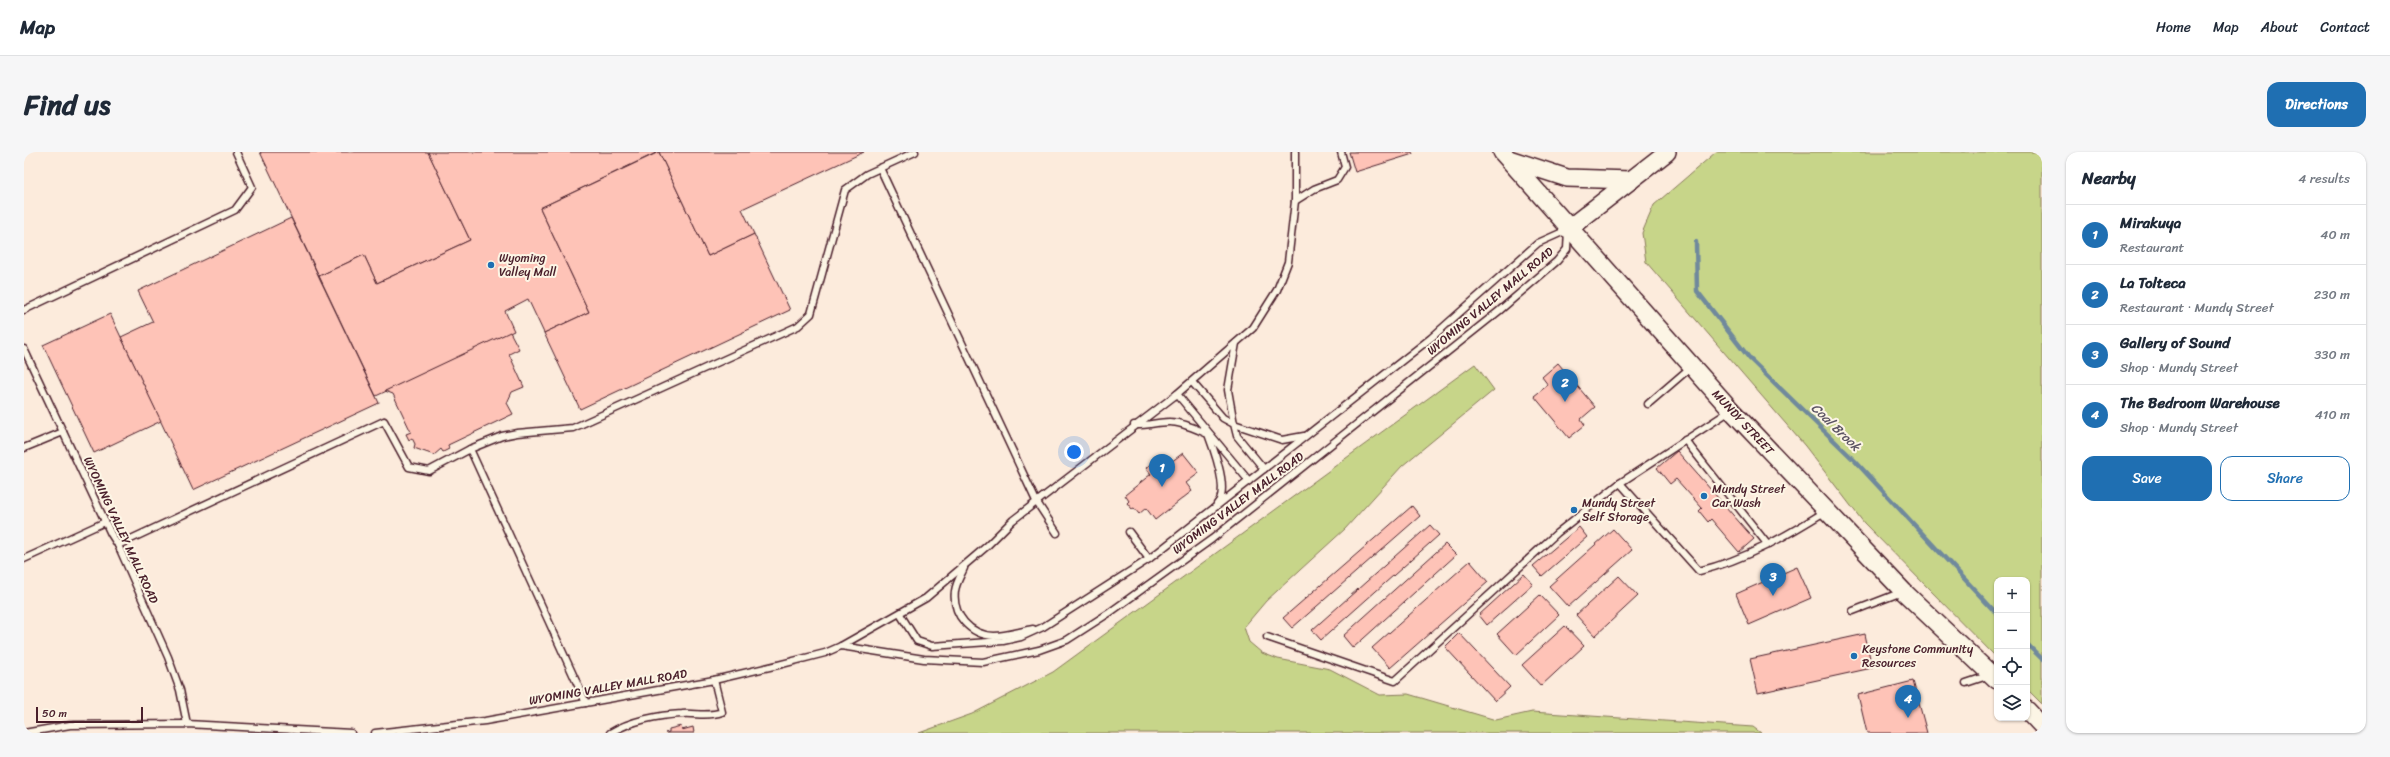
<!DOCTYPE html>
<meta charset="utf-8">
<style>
body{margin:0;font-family:Sriracha,sans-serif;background:#f6f6f7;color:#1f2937}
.controls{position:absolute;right:12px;bottom:12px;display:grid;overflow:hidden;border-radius:8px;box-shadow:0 1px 3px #0004}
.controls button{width:36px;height:36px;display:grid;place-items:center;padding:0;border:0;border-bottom:1px solid #e0e1e3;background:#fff;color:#1f2937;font:20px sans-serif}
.scale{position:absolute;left:12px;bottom:10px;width:107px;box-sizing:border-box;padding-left:4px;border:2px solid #4a1f2b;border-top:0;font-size:11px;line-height:14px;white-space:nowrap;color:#4a1f2b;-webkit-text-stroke:3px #fcf5e5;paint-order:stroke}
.you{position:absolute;left:1050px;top:300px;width:14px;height:14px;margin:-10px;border:3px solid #fff;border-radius:50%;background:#1a73e8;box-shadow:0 0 0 6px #1a73e833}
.badge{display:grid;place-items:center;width:26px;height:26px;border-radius:50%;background:#1f6fb2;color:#fff;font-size:13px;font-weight:700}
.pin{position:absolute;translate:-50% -33px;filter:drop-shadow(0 1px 2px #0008)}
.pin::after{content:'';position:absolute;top:21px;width:14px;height:12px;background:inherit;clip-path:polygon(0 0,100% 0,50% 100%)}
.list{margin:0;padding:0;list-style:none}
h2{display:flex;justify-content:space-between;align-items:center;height:52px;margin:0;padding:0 16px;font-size:17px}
h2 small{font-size:13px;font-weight:400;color:#747a83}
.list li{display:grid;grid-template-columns:26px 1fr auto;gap:12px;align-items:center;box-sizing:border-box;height:60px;padding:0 16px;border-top:1px solid #e0e1e3}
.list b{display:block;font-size:15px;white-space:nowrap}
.list p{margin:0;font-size:13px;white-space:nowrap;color:#747a83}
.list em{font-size:13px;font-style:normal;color:#747a83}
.actions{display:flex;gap:8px;padding:12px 16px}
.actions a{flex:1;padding:9px 0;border:1px solid #1f6fb2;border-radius:12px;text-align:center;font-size:14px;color:#1f6fb2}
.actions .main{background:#1f6fb2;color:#fff}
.icon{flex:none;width:22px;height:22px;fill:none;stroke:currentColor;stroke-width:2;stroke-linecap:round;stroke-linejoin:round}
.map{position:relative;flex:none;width:2018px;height:581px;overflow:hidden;border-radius:12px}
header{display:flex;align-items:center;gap:24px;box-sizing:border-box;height:56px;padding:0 20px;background:#fff;border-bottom:1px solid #e0e1e3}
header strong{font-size:19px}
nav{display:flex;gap:22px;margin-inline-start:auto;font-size:14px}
.intro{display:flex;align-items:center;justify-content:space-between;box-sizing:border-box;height:96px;padding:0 24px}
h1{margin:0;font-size:28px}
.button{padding:10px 18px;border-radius:12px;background:#1f6fb2;color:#fff;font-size:14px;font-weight:700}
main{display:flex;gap:24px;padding:0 24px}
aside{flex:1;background:#fff;border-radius:12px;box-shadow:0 1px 3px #0004}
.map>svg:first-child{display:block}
.green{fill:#c7d589;stroke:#887a5a}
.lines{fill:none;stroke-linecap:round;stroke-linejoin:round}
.stream{stroke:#6f899c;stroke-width:4.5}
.building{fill:#fec3b7;stroke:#4a1f2b}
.service-casing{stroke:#4a1f2b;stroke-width:9}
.secondary-casing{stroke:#4a1f2b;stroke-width:20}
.service{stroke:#fcf5e5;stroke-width:6}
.secondary{stroke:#fcf5e5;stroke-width:17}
.poi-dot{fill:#1f6fb2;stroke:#fcf5e5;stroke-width:1.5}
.labels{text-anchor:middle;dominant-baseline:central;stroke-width:4;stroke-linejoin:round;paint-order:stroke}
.poi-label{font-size:12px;fill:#4a1f2b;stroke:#fcf5e5;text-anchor:start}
.street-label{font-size:12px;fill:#4a1f2b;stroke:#fcf5e5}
.water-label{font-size:13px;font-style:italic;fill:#5c5464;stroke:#fcf5e5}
</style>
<header>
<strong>Map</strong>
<nav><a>Home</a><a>Map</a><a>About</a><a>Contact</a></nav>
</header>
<div class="intro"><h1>Find us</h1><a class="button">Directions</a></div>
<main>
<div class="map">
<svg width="2018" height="581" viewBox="0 0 2018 581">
<rect width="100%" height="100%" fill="#fcebdc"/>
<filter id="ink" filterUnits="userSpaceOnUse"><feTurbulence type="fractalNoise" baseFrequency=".025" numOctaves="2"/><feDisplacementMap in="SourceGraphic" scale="8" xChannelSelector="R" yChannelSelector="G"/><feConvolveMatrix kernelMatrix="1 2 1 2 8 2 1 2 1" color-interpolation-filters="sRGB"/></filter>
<g filter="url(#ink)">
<g class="green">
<path d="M1692 0H2018V552L2003 537V428H1973V506L1840 371 1781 294 1622 110 1618 81 1630 53Z"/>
<path d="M1451 212 1470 238 1378 314 1321 377 1242 449 1220 475 1225 490 1238 501 1254 507 1306 517 1356 543 1384 542 1472 568 1508 560 1729 575 1737 581H895L948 562 1029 520Z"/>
</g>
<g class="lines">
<g class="stream">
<path d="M1672 90 1673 139 1726 207 1831 309 1973 462"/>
<path d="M2003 492 2018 507"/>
</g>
</g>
<g class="building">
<path d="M236 0H404L446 88 353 131 340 103 295 124Z"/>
<path d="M404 0H634L516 56 565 160 520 181 504 147 481 159 490 179 352 244 295 124 340 103 353 131 446 88Z"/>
<path d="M635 0 684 104 730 82 766 158 556 257 520 181 565 160 516 56Z"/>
<path d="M635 0H840L718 57 730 82 684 104Z"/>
<path d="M1325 0H1388L1389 2 1331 20Z"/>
<path d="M267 66 355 251 169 338 97 185 129 170 114 139Z"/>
<path d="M86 162 137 269 70 301 19 193Z"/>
<path d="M486 180 495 197 485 202 500 235 488 240 483 251 489 262 424 293 425 297 419 300 417 297 410 303 390 296 391 292 388 286 385 288 382 282 387 280 369 242 361 239Z"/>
<path d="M1534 211 1571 255 1557 267 1561 273 1545 286 1510 244 1524 233 1518 225Z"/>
<path d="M1653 299 1730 387 1715 400 1687 367 1684 370 1675 359 1678 356 1652 327 1646 332 1633 316Z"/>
<path d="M1159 301 1175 321 1162 331 1168 339 1131 368 1122 356 1115 362 1110 356 1108 357 1103 351 1105 349 1101 343 1127 322 1122 316 1140 302 1147 310Z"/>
<path d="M1388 354 1396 364 1268 476 1259 466Z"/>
<path d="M1406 373 1415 383 1297 488 1288 478Z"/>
<path d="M1555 375 1563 385 1518 424 1509 414Z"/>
<path d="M1589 377 1608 398 1544 455 1525 434Z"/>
<path d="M1421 392 1432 403 1329 496 1319 484Z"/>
<path d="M1446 409 1464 430 1366 516 1348 496Z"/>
<path d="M1773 415 1787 446 1725 473 1712 442Z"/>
<path d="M1500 422 1509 432 1463 473 1455 463Z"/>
<path d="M1595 424 1614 444 1571 484 1552 463Z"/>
<path d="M1516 443 1535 463 1492 503 1473 482Z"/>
<path d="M1541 474 1560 494 1517 534 1498 513Z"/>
<path d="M1435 481 1486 535 1471 549 1421 495Z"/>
<path d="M1841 482 1848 516 1734 541 1726 507Z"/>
<path d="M1889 529 1903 581H1843L1834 543Z"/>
<path d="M657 574 658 578 669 575 670 581H641L645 580V577Z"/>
</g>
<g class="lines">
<defs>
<g id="service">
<path d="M856 16 1012 349 1033 381"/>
<path d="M1271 49 1290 37 1313 28 1321 15 1317 0"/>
<path d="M0 158 211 58 228 35 212 0"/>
<path d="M1212 191 1204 238 1210 272 1258 288 1280 284"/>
<path d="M0 197 87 382 94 393 144 505 156 538 163 572"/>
<path d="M1168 230 1199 266 1210 272 1213 284 1240 317"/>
<path d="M1153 242 1225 329"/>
<path d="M1624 252 1667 215"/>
<path d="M1110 273C1122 274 1133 270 1145 270 1158 270 1172 277 1184 282 1190 298 1206 339 1193 352"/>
<path d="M1661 288 1744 393"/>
<path d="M0 296 39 280"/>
<path d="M446 297 478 284 493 281 549 276 774 174 787 162 821 38 843 22 891 0"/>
<path d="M1596 331 1675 419C1721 408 1762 384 1802 359"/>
<path d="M1105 380 1125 407"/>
<path d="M94 393 360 269 385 315 405 319 446 297 562 551"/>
<path d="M0 407 81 370"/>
<path d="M940 416C937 423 932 431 931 439 928 463 946 483 970 484 982 484 997 479 1009 477"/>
<path d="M1829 459 1878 440"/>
<path d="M876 462 893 489 908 494 979 489 997 485 1019 475 1125 407 1407 186 1514 91 1543 78"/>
<path d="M1243 485 1371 529 1533 381 1596 331 1706 259"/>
<path d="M817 494 900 507 959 510 1015 498 1043 488 1085 461 1188 387 1475 159 1533 109 1543 97 1544 78"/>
<path d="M1942 531 1966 523"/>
<path d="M0 581 46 573 163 572 327 581"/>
<path d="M351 581 461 569 690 528 754 513 801 501 817 494 902 446 963 394 989 368 1153 242 1229 176 1253 138 1264 110 1271 49V0"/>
<path d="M586 581C606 569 634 563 658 562 672 561 684 565 698 560L690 528"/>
</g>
<g id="secondary">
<path d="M1478 0 1707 258 1880 440 1973 528"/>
<path d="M1485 7 1543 26 1607 28"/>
<path d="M1544 77 1643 0"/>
<path d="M2003 558 2018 574"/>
</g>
</defs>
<use href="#service" class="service-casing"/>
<use href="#secondary" class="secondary-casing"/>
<use href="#service" class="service"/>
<use href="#secondary" class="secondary"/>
</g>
</g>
<g class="poi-dot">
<circle cx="467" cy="113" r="4"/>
<circle cx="1680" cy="344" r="4"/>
<circle cx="1550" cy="358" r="4"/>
<circle cx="1830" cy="504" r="4"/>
</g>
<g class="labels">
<g class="poi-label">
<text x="475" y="106">Wyoming<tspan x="475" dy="14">Valley Mall</tspan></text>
<text x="1688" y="337">Mundy Street<tspan x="1688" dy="14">Car Wash</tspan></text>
<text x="1558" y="351">Mundy Street<tspan x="1558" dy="14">Self Storage</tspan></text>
<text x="1838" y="497">Keystone Community<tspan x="1838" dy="14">Resources</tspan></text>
</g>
<g class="street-label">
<text transform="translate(1466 149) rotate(-40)">WYOMING VALLEY MALL ROAD</text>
<text transform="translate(1719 270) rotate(47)">MUNDY STREET</text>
<text transform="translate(1214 351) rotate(-37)">WYOMING VALLEY MALL ROAD</text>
<text transform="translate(97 378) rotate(65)">WYOMING VALLEY MALL ROAD</text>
<text transform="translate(584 535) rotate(-10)">WYOMING VALLEY MALL ROAD</text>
</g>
<g class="water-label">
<text transform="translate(1812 275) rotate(44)">Coal Brook</text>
</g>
</g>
</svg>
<div class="controls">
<button>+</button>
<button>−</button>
<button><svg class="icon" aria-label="locate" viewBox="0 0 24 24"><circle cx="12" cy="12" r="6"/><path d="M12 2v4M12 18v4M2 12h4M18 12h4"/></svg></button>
<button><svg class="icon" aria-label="layers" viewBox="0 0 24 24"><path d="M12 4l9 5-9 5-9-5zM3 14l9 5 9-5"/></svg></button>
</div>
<div class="scale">50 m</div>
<div class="you"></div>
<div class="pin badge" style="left:1138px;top:335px">1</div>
<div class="pin badge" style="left:1541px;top:250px">2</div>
<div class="pin badge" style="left:1749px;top:444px">3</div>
<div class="pin badge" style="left:1884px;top:566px">4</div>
</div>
<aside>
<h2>Nearby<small>4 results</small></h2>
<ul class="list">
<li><span class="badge">1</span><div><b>Mirakuya</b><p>Restaurant</p></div><em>40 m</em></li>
<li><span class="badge">2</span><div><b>La Tolteca</b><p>Restaurant · Mundy Street</p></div><em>230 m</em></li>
<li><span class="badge">3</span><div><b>Gallery of Sound</b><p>Shop · Mundy Street</p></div><em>330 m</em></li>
<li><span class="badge">4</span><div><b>The Bedroom Warehouse</b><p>Shop · Mundy Street</p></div><em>410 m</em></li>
</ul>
<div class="actions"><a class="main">Save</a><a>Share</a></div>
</aside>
</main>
